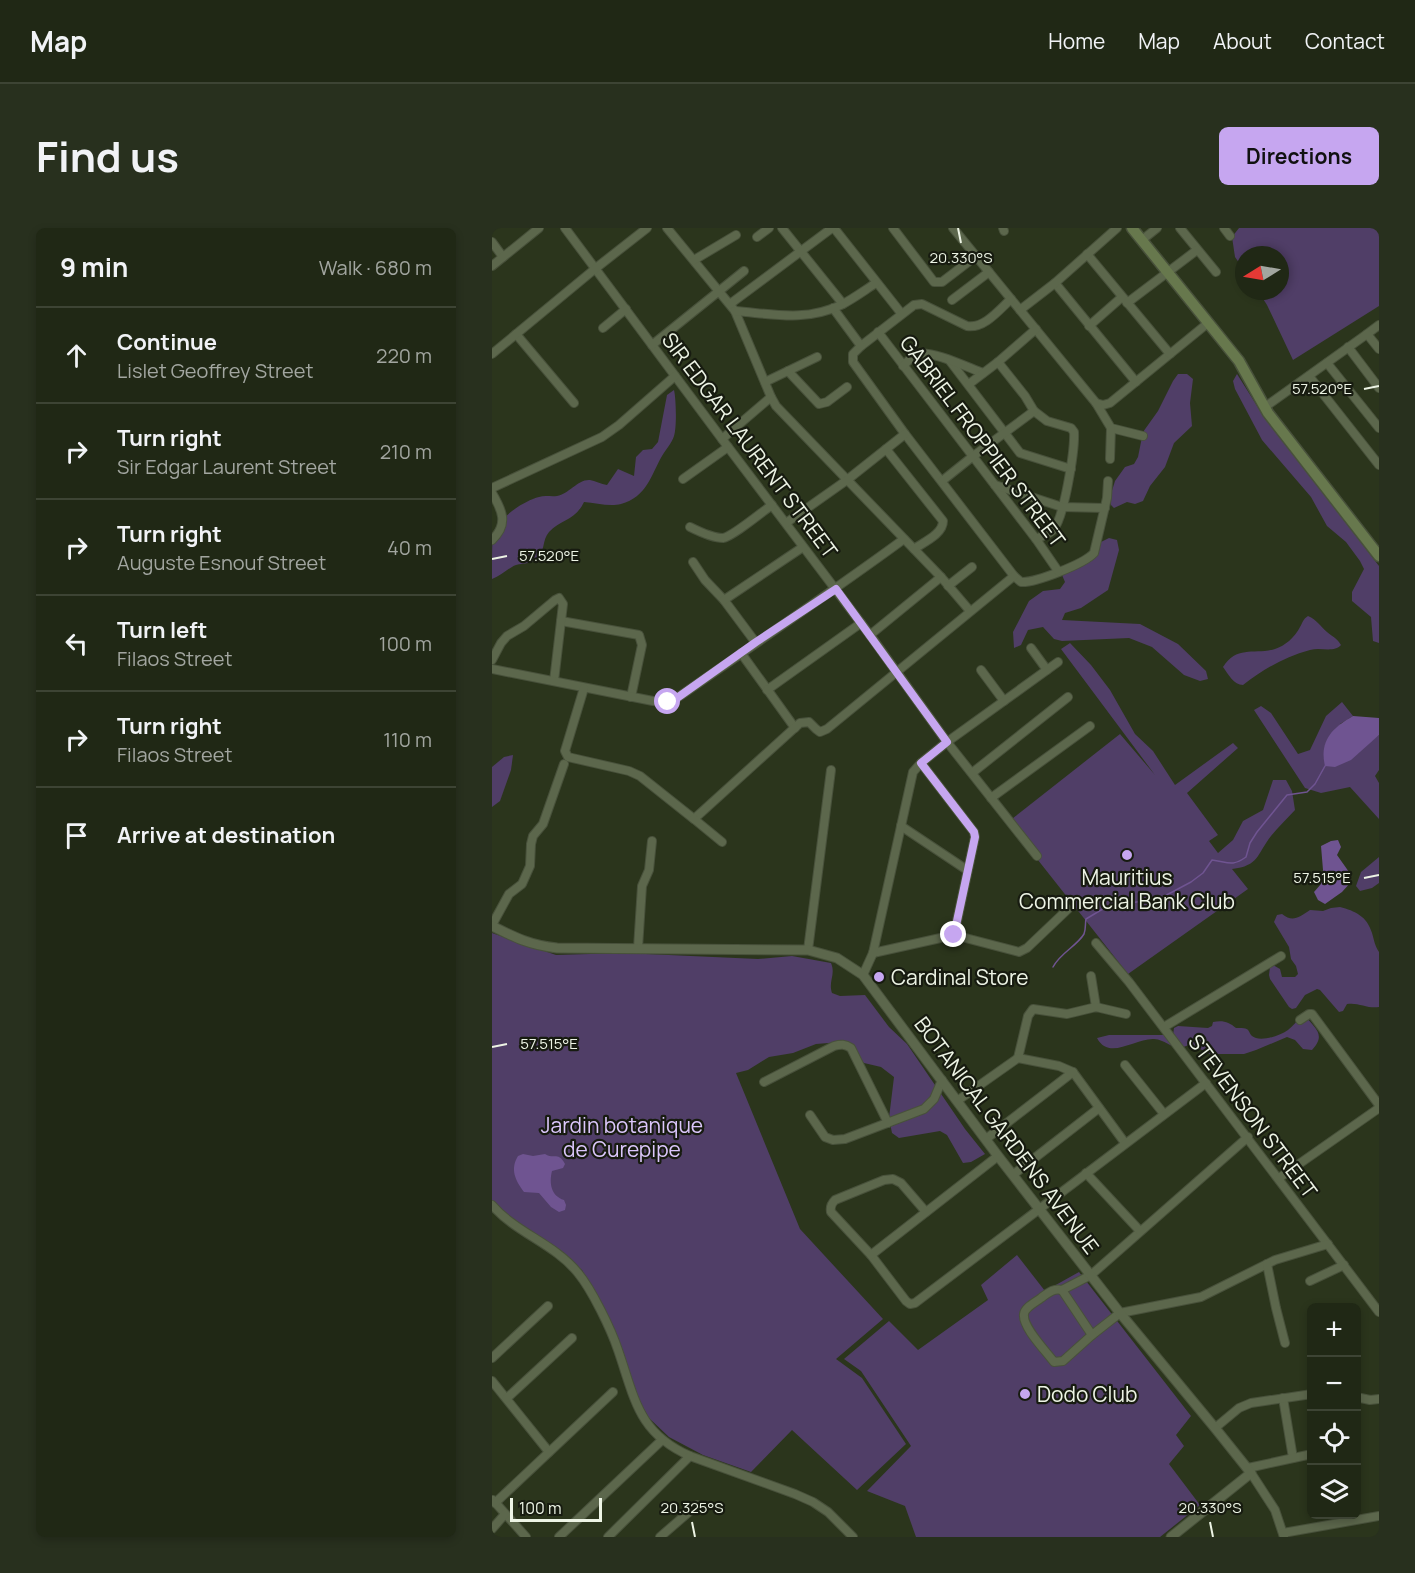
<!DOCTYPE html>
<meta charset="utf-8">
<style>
body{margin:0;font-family:Manrope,sans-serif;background:#28301e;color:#f1f3f6}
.controls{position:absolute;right:18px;bottom:18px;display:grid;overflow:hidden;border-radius:9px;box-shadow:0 3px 9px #0003}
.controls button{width:54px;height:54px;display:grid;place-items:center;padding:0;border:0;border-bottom:2px solid #3d4434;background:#202815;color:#f1f3f6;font:30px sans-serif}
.compass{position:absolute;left:743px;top:18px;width:54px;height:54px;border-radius:50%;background:#202815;box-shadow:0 3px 9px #0003;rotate:259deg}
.scale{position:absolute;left:18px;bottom:15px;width:92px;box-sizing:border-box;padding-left:6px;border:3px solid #edf4e5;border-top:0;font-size:16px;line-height:21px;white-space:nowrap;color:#edf4e5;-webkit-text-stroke:4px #171b10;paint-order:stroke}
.stop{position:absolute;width:18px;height:18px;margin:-14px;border:4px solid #c6a6f0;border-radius:50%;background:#fff}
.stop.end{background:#c6a6f0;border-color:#fff;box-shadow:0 2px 6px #0008}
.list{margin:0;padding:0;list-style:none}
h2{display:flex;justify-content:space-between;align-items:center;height:78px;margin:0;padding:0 24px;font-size:26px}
h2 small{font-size:20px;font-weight:400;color:#a2a6a0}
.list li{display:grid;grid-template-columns:39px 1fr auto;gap:18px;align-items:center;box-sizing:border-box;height:96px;padding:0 24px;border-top:2px solid #3d4434}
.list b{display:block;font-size:22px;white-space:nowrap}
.list p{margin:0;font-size:20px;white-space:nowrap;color:#a2a6a0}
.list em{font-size:20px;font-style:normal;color:#a2a6a0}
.icon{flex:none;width:33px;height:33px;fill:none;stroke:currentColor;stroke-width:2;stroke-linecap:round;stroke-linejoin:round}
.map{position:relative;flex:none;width:887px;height:1309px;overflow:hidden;border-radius:9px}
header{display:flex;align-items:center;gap:36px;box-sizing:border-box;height:84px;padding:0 30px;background:#202815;border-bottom:2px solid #3d4434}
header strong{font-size:28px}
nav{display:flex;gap:33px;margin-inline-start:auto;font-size:21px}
.intro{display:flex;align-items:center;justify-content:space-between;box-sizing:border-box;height:144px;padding:0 36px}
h1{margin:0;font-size:42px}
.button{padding:15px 27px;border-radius:9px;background:#c6a6f0;color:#111;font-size:21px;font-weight:700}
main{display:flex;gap:36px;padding:0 36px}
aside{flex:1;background:#202815;border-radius:9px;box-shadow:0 3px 9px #0003}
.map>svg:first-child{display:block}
.green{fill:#503e67}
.water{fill:#6f5491}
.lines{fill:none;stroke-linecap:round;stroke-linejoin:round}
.stream{stroke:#6f5491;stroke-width:1.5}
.minor-casing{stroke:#48513b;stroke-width:10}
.tertiary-casing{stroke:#48513b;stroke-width:11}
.secondary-casing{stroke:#48513b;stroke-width:13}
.minor{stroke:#5c674c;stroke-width:8}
.tertiary{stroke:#5c674c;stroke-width:9}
.secondary{stroke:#67784d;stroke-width:10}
.route{stroke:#c6a6f0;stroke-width:8}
.ticks{fill:none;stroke:#edf4e5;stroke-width:2}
.poi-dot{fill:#c6a6f0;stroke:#171b10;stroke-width:2}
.labels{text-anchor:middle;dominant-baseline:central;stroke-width:4.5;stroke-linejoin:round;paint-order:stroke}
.street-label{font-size:21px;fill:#edf4e5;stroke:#171b10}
.poi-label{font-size:21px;fill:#edf4e5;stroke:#171b10;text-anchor:start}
.park-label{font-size:21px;fill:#dcc7fc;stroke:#171b10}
.ticks-label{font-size:15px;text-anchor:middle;fill:#edf4e5;stroke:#171b10;stroke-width:4.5;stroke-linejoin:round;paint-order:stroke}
</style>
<header>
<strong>Map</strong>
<nav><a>Home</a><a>Map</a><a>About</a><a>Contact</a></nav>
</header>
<div class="intro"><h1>Find us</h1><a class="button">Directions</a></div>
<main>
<aside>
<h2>9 min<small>Walk · 680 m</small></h2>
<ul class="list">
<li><svg class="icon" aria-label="ahead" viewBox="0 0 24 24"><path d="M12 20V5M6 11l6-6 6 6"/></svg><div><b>Continue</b><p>Lislet Geoffrey Street</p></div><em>220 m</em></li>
<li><svg class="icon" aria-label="right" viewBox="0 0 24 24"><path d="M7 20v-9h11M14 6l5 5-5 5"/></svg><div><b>Turn right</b><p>Sir Edgar Laurent Street</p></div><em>210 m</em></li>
<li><svg class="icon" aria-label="right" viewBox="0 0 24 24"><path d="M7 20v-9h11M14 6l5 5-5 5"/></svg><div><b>Turn right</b><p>Auguste Esnouf Street</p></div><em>40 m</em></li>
<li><svg class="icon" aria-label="left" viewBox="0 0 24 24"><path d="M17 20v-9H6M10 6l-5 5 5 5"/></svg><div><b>Turn left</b><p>Filaos Street</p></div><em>100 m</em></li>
<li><svg class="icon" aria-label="right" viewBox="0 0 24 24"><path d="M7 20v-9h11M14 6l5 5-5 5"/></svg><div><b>Turn right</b><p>Filaos Street</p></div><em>110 m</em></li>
<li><svg class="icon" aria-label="arrive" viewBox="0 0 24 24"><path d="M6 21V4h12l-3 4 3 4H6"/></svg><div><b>Arrive at destination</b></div></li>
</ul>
</aside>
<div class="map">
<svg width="887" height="1309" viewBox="0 0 887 1309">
<rect width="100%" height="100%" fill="#2b351c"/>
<g class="green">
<path d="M747 0H887V78L801 132 775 77 766 63H788V27H752V42L743 29 740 9Z"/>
<path d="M686 146H695L701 151 698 175 700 198 682 215 673 239 658 258 651 273 643 276 635 274 622 280 619 277 618 269 623 253 633 239 642 236 646 229 651 204 666 183 681 153Z"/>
<path d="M745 146 767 181 887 338V415L881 413 879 389 860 373V364L872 341 868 333 854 314 835 298 819 269 770 212 743 161 741 153Z"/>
<path d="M182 162C184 170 185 199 182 208 180 215 174 221 170 228 159 247 155 269 129 276 118 279 104 275 92 274 83 293 69 291 57 304 50 312 53 323 46 330 40 336 32 335 24 337 16 340 9 348 0 351 0 342 0 312 1 305 7 290 31 273 47 269 53 267 59 269 65 268 77 266 86 251 98 252 103 253 109 256 115 257L126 241 142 248 144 229 151 222 160 221 166 214 175 167Z"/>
<path d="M617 310 625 312 627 322 616 362 589 380 573 385 570 392 648 396 686 416 714 443 716 451 708 453 692 447 660 419 637 410 570 413 562 411 551 399 536 402 529 417 522 420 521 404 537 373 551 363 568 361 573 354 570 347 598 327 609 314Z"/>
<path d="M816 388C825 392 828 398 835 404 841 409 845 410 849 417 842 425 829 419 818 422 792 429 772 441 751 457 742 457 736 446 731 439 745 417 762 427 783 421 793 418 803 409 808 399 811 394 811 391 816 388Z"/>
<path d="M578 415 599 437 618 462 643 506 661 523 683 557 741 515 746 520 695 565 726 607 717 613 726 625 741 612 751 593 771 582 781 552H794L800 563 803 582C795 591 786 599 779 608 765 626 767 638 740 641L756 661 636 746 516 594 628 506 663 547 569 421Z"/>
<path d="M850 474 861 488 848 496 879 513 887 507V542L883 548 887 555V591L858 559 829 565 813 560 762 482 769 478 779 485 806 526 818 522 834 488Z"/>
<path d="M21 527 19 542 8 573 0 579V539L12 529Z"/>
<path d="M887 629V655L880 660 868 663 864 658 869 644Z"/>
<path d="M848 679C863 683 875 688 880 705 882 712 883 718 887 724V779C876 781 866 774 855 776L851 783 847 784 828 762 825 761 813 767 804 780 800 781 797 779 778 751 777 747 778 739 781 737 788 741 790 749H803L806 746 804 738 799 731 797 719 782 694 785 687 790 686C801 695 807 689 818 682L831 683 839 680Z"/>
<path d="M0 705 64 727 132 725 266 731 300 728 339 735C344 747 336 753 340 765L348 768 373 767 397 799 415 816 473 901 493 926 479 934 471 935 455 907 448 903 407 910 400 905 397 890 402 849 389 839 372 835 357 816 349 814 324 816 301 825 277 829 256 842 244 845 308 1001 391 1091 344 1131 370 1150 414 1216 365 1262 300 1202 259 1244 211 1227 177 1209 157 1190 143 1165 125 1114 90 1042 8 981 0 972Z"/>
<path d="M809 788H813C824 801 834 807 820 822L811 821 803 812 795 809 764 822 752 826H718L698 816C681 826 677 812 662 811 643 810 617 833 605 810L617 807H681L682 800 686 798 716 800 720 798 721 794C731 792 737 794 744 800 763 799 753 806 764 810 772 813 789 807 796 802 801 798 805 793 809 788Z"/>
<path d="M525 1027 553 1063 587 1044 699 1188 684 1207 692 1218 677 1236 708 1277 668 1309H424L413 1278 375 1263 419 1218 369 1143 352 1131 397 1093 426 1122 496 1072 489 1057Z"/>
</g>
<g class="water">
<path d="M861 488 887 490V507L859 532 843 539 833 538C827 513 840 500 861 488Z"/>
<path d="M846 612 849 619 845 627 857 644 859 654 850 664 833 676 826 672 822 664 829 656 831 642 829 618 839 613Z"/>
<path d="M31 926 41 928 53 926C62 932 66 923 73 936L71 940 60 943C57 955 59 968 72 972L74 977 73 982 67 984 59 979 47 965 32 964C23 952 18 941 26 928Z"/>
</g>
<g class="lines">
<path class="stream" d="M561 739C568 725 585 718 592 706 594 701 593 696 594 691L614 679 669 670 699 654 711 645 720 632C736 634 740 639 754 629L758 615 765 604 795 567 815 564 823 556 833 538"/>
<defs>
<g id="minor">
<path d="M73 0 236 219 378 407 455 514 545 628"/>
<path d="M175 0 243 83 279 169 284 178 449 349 478 383"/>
<path d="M290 0 351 76"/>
<path d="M342 0 409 85"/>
<path d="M401 0 442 54H450L484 28"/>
<path d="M461 0 604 175 611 177 618 175 716 95"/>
<path d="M511 0 512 3"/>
<path d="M688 0 724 44"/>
<path d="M732 0 738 8"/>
<path d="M265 9 277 0"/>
<path d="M650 12 665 0"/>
<path d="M0 14 11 29"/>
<path d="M595 26 678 126"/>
<path d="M202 32 244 7"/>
<path d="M0 38 47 0"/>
<path d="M563 55 644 154"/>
<path d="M519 71C507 82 492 101 475 98L430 76 422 77 369 118 361 126V134L413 206 522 348 529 354C543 355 592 336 602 325L615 270 616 253"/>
<path d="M460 72 497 44"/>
<path d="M635 75 705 22"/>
<path d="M238 76 340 0"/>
<path d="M341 80 369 118"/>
<path d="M528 82 563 55 625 0"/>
<path d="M243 83C281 86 313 94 349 77 361 71 373 62 384 55"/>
<path d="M597 98 630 69"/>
<path d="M111 100 134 81"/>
<path d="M386 104 544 311 566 343"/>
<path d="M24 106 82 175"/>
<path d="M875 106 887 97"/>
<path d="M160 117 252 43"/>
<path d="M856 119 887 160"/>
<path d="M0 126 104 40 155 0"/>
<path d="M458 133 528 225 579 241"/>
<path d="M506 134 533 168 542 183 555 193 579 200 582 204C583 222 572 291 561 302 557 307 549 308 544 311"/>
<path d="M835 135 887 200"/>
<path d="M411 138C415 134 420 128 426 126 440 122 477 140 491 145"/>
<path d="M296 143 327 176 335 174 355 159"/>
<path d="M817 148 887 237"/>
<path d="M273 154 325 129"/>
<path d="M477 156 506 134 544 101"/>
<path d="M604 175 619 200 651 208"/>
<path d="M773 179 875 106 887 121"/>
<path d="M230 211 279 169"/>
<path d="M394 221 451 293C451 306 432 314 422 321"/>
<path d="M618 231 619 200"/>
<path d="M191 251 236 219"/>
<path d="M450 253 480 229 542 183"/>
<path d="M503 257 570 279 613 280"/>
<path d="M0 260 110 209 127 197 183 148"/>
<path d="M0 265C10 282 17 296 0 312"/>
<path d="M294 295 355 252 413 206"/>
<path d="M198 299C206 303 222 310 231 310 240 309 271 283 280 277"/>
<path d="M201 334 213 352 232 372 264 415"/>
<path d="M456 358 480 339"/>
<path d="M232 372 311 319"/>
<path d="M69 393 147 407 150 417 139 469"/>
<path d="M378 407 449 349"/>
<path d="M539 420 555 442"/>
<path d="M249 425 303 500"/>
<path d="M0 432 9 415 15 408 32 398 63 372 67 370 71 376 62 453"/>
<path d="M0 441 161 473 176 474 185 470C261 417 337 366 412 311"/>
<path d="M489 442 512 473"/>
<path d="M92 460 73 523 76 529 137 543 148 548 202 591 308 495 317 494 324 501 328 504 335 501 522 348"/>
<path d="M275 462 369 395"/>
<path d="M429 535 482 604 483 609 462 707"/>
<path d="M480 545 576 469"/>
<path d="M499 570 598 498"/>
<path d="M202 591 230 614"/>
<path d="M409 598 475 642"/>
<path d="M0 697 17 666 30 656 38 638 39 616 41 608 51 596 72 536"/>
<path d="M604 715 637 754 887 1084"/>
<path d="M146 720 150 658 157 642 160 613"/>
<path d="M316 722 339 542"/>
<path d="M381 725 462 707 527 724 535 720 576 681"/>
<path d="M371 747 381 725 421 544 429 535 455 514 566 434"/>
<path d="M599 748 604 779"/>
<path d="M808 792 817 786H820L887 877"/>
<path d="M672 799 789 728"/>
<path d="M526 830 536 788 541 781 575 786 604 779 634 786"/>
<path d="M633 837 672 886"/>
<path d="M272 854 342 818C349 816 353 816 359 820L396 895"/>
<path d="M465 873 526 830 567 838 581 844 633 915"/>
<path d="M318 887 333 909 341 912 353 911 432 881 442 871 450 852"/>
<path d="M756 909 599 1047 570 1062C561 1060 556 1065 549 1070 544 1074 533 1079 532 1086 530 1099 554 1123 562 1134L571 1133 600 1107 628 1085 709 1069 783 1032 836 1016"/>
<path d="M494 911 581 844"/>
<path d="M594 945 648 1003"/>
<path d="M522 946 607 880"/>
<path d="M787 950 887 880"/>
<path d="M0 977C24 1005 63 1016 86 1045 100 1062 119 1101 126 1122 143 1171 146 1205 198 1228L303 1266 321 1274 336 1284 361 1309"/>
<path d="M434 984 409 955 401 951 392 952 343 972C339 976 338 979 339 984L379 1027 414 1073 418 1076 423 1075 714 855"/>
<path d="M379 1027 506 928"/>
<path d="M775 1036 784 1080 793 1115"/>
<path d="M818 1053 852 1037"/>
<path d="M570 1062 600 1107"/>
<path d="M0 1130 56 1078"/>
<path d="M0 1153 57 1224"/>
<path d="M864 1169 878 1172 887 1171"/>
<path d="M15 1170 80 1110"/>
<path d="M791 1170 801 1230"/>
<path d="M723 1200 747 1180 759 1175 820 1166"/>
<path d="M756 1240 820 1226"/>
<path d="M759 1245 783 1282 792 1309"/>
<path d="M1 1272 34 1309"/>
<path d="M3 1275 121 1164"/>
<path d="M0 1301 13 1286"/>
<path d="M791 1305 887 1288"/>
<path d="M67 1309 170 1212"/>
<path d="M116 1309 198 1228"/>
<path d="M168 1309 205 1277"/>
</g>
<path id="tertiary" d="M0 698C24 710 38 717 65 720L316 722 345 730 371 747 506 928 628 1085 723 1200 759 1245 679 1309"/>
<path id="secondary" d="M640 0 747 133 776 185 887 328"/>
</defs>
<use href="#minor" class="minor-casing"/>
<use href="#tertiary" class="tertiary-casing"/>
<use href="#secondary" class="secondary-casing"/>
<use href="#minor" class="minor"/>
<use href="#tertiary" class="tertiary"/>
<use href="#secondary" class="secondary"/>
</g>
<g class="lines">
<path class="route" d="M176 474 185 470 264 414 344 361 455 514 429 535 482 604 483 609 462 707"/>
</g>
<path class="ticks" d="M466 0 469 15M872 161 887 158M0 331 15 328M872 650 887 647M0 819 15 816M200 1294 203 1309M718 1294 721 1309"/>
<g class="poi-dot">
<circle cx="635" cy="627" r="6"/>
<circle cx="387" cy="749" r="6"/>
<circle cx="533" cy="1166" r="6"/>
</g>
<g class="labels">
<g class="street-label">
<text transform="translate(491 213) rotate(53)">GABRIEL FROPPIER STREET</text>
<text transform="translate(258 217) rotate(53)">SIR EDGAR LAURENT STREET</text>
<text transform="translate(761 888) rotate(53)">STEVENSON STREET</text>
<text transform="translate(515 907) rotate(53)">BOTANICAL GARDENS AVENUE</text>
</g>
<g class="poi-label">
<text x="635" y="649" text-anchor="middle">Mauritius<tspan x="635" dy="24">Commercial Bank Club</tspan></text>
<text x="399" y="749">Cardinal Store</text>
<text x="545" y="1166">Dodo Club</text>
</g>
<g class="park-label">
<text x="130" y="897">Jardin botanique<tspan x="130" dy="24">de Curepipe</tspan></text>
</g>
</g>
<g class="ticks-label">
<text x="469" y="35">20.330°S</text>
<text x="830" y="166">57.520°E</text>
<text x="57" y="333">57.520°E</text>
<text x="830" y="655">57.515°E</text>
<text x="57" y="821">57.515°E</text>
<text x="200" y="1285">20.325°S</text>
<text x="718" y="1285">20.330°S</text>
</g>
</svg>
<div class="controls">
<button>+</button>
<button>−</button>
<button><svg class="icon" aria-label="locate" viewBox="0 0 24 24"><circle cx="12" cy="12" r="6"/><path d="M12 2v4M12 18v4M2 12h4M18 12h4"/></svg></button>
<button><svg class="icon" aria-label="layers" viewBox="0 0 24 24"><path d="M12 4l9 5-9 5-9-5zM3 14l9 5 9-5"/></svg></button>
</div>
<svg class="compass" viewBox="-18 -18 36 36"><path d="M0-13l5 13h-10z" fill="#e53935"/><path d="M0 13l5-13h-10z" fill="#a2a6a0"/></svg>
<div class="scale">100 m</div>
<div class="stop" style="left:176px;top:474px"></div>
<div class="stop end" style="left:462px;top:707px"></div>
</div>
</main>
